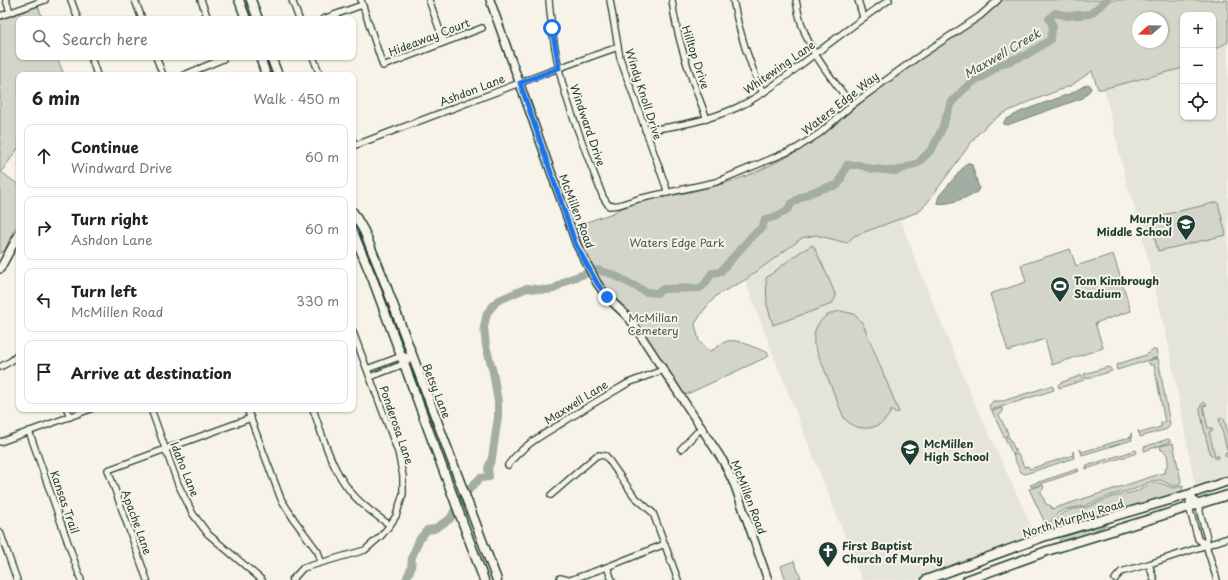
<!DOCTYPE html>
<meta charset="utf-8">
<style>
body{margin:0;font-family:"Playpen Sans",sans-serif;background:#f2f2f2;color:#222}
.controls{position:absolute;right:12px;top:12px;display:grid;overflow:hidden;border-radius:8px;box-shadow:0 1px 3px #0004}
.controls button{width:36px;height:36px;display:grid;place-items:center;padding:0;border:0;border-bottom:1px solid #e0e0e0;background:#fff;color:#222;font:20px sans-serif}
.compass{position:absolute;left:1132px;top:12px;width:36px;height:36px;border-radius:50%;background:#fff;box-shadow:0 1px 3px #0004;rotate:250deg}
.stop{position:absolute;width:12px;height:12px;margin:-9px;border:3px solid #1a73e8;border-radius:50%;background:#fff}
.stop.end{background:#1a73e8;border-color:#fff;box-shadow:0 1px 4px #0008}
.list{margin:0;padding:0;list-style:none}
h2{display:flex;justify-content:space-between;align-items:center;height:52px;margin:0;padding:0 16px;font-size:17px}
h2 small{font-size:13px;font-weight:400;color:#767676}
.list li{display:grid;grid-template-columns:26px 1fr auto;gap:12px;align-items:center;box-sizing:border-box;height:64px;margin:0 8px 8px;padding:0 8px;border:1px solid #e0e0e0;border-radius:8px}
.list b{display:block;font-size:15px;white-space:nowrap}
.list p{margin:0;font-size:13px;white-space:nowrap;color:#767676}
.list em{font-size:13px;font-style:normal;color:#767676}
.icon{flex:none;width:22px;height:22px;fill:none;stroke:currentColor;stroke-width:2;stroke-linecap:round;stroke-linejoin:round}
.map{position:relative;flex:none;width:1228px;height:580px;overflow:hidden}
.search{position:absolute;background:#fff;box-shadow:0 1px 3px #0004;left:16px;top:16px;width:340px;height:44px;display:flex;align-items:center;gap:10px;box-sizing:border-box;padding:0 14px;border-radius:8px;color:#767676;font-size:15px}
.panel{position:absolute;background:#fff;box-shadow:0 1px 3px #0004;left:16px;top:72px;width:340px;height:340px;border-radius:8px}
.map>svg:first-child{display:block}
.built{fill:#e5e4d9}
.green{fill:#d3d5ca;stroke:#79897f;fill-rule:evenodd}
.water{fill:#a4ada3;stroke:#6f8077}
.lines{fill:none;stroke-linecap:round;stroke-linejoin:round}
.river{stroke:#a4ada3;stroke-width:8}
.minor-casing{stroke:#1f3d34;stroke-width:8}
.tertiary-casing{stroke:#1f3d34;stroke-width:10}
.secondary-casing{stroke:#1f3d34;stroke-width:11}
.minor{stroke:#f7f3e8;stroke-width:5.5}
.tertiary{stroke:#f7f3e8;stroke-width:7}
.secondary{stroke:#f7f3e8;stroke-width:8}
.route{stroke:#1a73e8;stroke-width:5}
.labels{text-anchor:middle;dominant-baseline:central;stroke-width:4;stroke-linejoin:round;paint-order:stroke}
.street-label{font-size:11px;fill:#1f3d34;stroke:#f7f3e8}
.poi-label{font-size:11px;font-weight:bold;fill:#1f3d34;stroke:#f7f3e8;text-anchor:start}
.park-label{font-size:11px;fill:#435b52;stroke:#f7f3e8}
.water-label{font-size:12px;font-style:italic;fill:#405950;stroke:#f7f3e8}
</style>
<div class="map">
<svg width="1228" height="580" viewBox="0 0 1228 580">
<rect width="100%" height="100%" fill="#f7f3e8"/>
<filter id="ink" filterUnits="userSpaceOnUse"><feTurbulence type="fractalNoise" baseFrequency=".025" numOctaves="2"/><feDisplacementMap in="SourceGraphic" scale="8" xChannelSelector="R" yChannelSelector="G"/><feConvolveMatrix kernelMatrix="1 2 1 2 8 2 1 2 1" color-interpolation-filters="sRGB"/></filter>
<g filter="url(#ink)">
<g class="built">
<path d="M1228 42V475L1199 484H1196L1194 481 1169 348 1149 263 1134 206 1127 185 1104 88 1183 68V117H1213V50Z"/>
<path d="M900 218 921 274 973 399 1036 536 1034 539 917 580H862L773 354 745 280 802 238 816 235 847 243 854 236Z"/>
</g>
<g class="green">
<path d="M1002 0H1228V42L1213 50V15H1183V68L1102 89H1098L1092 71 1072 85 1024 104 1002 114 988 124 976 136 927 203 918 212 854 236 847 243 816 235 802 238 745 280 717 295 703 311 695 324 699 341 704 347 710 351C717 349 720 343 727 341 738 338 756 349 767 352L769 356 683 396 601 282 586 255 575 226 613 213 619 209 642 201 690 192 733 181 756 172 787 157 828 129 876 91 919 59 981 17ZM1138 18H1162V42H1138Z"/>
<path d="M38 6 43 19H19V57H57L64 75H19V147L1 172 19 185V224L13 232 5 250 0 254V20Z"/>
<path d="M1218 202 1226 235 1158 251 1150 218Z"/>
<path d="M813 245 825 270 836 296 832 304 773 325 767 305 766 278 800 252Z"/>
<path d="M1070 249 1076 266 1113 254 1131 311 1095 323 1103 348 1052 365 1045 339 1008 351 990 294 1026 282 1021 265Z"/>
<path d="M841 311 854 314 863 324 899 412 894 413 892 409C884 430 859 435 844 418L814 344C812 326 823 313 841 311Z"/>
<path d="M1152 350H1156L1158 357 1117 370 1116 366 1118 364 1146 355Z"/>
<path d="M1158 358 1170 425 1167 429 1140 437 1138 430 1140 433 1161 427V423L1165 422 1154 365H1150L1148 361Z"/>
<path d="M1108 367 1110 368 1112 371 1086 379 1084 374Z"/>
<path d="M1082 375 1084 380 1059 388 1058 385 1060 383Z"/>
<path d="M1050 386 1053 387 1054 390 991 410 989 406 993 401H1003Z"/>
<path d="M1204 402 1207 405 1203 406 1208 428H1212L1213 430 1209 432 1215 456H1219L1217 459 1210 454 1205 433 1200 410 1201 405Z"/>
<path d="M1002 408 1003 412 999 415 1008 433V435L1004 437 992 411Z"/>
<path d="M1224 418 1228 436V456L1226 457 1224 454 1228 453 1219 419Z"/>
<path d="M1131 433 1132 440 1082 455 1080 449 1082 452 1131 437Z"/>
<path d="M1007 437H1009L1016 452 1013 455 1005 438Z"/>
<path d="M1168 439 1170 440V442L1144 451V447Z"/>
<path d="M1173 443 1181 481 1180 485 1173 486 1160 480 1152 481 1135 489 1112 495 1084 506 1066 509 1058 513 1050 522 1046 525 1029 489 1043 485 1044 488 1041 491V493L1046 504 1051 506 1052 509 1166 472 1165 469 1168 464C1168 459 1168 451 1161 450L1160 446Z"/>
<path d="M1136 450 1137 453 1086 469V466Z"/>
<path d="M1073 451 1074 458 1025 474 1021 472 1013 456 1017 454 1019 455 1024 467 1028 466 1030 469 1073 455Z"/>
<path d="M1078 469 1079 471 1032 487 1030 485Z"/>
<path d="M1152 483H1160L1173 488 1183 486V488L1181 492 1139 505 1113 511 1050 531H1047L1046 528 1051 525 1060 515 1069 510 1087 507 1112 497 1138 491Z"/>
<path d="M1108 523V524L1086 535 1060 543 1059 540 1064 537Z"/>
<path d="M794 561 801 578 794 580H786L781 566Z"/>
</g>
<g class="water">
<path d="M1087 84 1090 85 1091 89 1083 98 1007 125 1003 124 1005 120 1022 111 1072 93Z"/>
<path d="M967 163H970L972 165 979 188 977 192C969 197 946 206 937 203L939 196Z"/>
</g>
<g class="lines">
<path class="river" d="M406 580 411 568 412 557 419 540 427 530 434 529 450 519 460 500 474 484 480 478 489 477 488 468 492 458 498 417V402L493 372 486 346 484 327 487 313 497 301 527 288 545 290 554 289 567 280 597 270 612 274 646 292 657 293 663 289 700 288 705 284 712 273 720 272 753 235 762 228 765 219C773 218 781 215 788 209 790 206 791 203 794 202 807 192 822 188 838 185L847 165H859L873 169 896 171 918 163 932 149 941 131 951 103 964 89 977 79 983 77 999 65 1026 55 1050 40 1053 26 1049 19 1055 13 1068 16 1090 14 1107 0"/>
<defs>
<g id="minor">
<path d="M6 0 10 12"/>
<path d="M71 0 78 19"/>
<path d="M135 0 142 19"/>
<path d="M201 0 208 19"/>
<path d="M292 0 299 19"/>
<path d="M361 0 383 66 482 28"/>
<path d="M429 0 444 42"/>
<path d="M549 0C552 36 558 74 570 108 580 138 592 168 603 197L609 206 619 205 638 199 716 182 797 148 820 133 852 105 915 59 980 16 998 0"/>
<path d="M610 0 620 58 666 187 667 193"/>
<path d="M672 0C677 42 692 80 707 119"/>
<path d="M733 0C739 32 749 63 763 93"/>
<path d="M796 0C802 44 826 71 852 105"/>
<path d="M858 0 863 17"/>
<path d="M0 16 45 0"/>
<path d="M323 19 362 5"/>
<path d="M91 57 97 75"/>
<path d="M156 57 163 75"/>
<path d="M313 57 320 75"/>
<path d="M184 75 223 59 222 57"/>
<path d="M645 130C677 127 706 121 736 108 762 96 785 77 807 60 834 40 861 19 889 0"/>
<path d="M353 141 356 145 559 68 618 47"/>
<path d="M0 367 11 361 19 354"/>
<path d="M367 369 402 356 412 357"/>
<path d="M370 377 404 364 412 357"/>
<path d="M67 409 70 417"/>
<path d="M151 409 178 484 193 514 208 534 262 580"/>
<path d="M247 409 281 499 295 521 318 552 321 562"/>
<path d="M313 409C323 437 331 468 350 491 361 505 375 515 390 525"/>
<path d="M29 431 81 580"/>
<path d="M0 442 91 409"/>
<path d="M681 449 702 427"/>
<path d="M508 465C522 446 542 435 562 423 580 411 599 400 618 389L628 383 663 370"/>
<path d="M1190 494 1198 505 1207 538 1206 545 1217 580"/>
<path d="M1190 494 1189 507 1198 539 1206 545"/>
<path d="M551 495 596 456 599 455 606 456 634 496 653 513 678 580"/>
<path d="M0 532 17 580"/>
<path d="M1149 564 1154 580"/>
<path d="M560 578 568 580"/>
<path d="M1115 579 1121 572 1149 564 1228 538"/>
<path d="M147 580 108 470 251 418"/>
<path d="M292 580 303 568 365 550 381 536 390 525 396 516 403 494V476L398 452 353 332"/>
<path d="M570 580 607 567"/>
<path d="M612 580 607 567 665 544"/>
</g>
<g id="tertiary">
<path d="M490 0 577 245 597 283 607 297 625 314 632 322 723 461 735 486 768 580"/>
<path d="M0 269 19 234"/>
</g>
<g id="secondary">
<path d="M239 0 246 19"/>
<path d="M251 0 258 19"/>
<path d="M260 57 266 75"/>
<path d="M271 57 278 75"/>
<path d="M353 212 364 231 382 275 497 580"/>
<path d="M353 232 373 280 484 580"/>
<path d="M926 580 1043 537 1190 494 1228 481"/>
<path d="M967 580 1047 551 1228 495"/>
</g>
</defs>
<use href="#minor" class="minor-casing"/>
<use href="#tertiary" class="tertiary-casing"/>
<use href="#secondary" class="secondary-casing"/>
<use href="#minor" class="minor"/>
<use href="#tertiary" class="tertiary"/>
<use href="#secondary" class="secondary"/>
</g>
</g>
<g class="lines" filter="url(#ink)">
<path class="route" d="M552 28 559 68 520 83 576 245 597 283 607 297"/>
</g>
<defs>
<symbol id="school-pin" viewBox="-11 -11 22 30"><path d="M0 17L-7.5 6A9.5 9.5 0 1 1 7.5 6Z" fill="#1f3d34" stroke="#f7f3e8"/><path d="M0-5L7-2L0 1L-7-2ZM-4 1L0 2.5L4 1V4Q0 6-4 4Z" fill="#fff"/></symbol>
<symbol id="stadium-pin" viewBox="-11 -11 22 30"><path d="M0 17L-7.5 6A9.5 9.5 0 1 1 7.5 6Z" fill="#1f3d34" stroke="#f7f3e8"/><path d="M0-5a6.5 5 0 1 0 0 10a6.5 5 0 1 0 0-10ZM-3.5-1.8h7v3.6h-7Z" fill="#fff"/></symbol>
<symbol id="church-pin" viewBox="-11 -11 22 30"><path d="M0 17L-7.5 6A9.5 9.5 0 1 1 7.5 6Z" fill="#1f3d34" stroke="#f7f3e8"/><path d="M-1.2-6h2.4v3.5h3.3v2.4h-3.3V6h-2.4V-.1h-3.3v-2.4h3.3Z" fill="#fff"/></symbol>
</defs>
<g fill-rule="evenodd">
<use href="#school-pin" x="1175" y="213" width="22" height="30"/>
<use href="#stadium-pin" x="1049" y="275" width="22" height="30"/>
<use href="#school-pin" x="899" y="438" width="22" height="30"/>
<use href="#church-pin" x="817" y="540" width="22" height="30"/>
</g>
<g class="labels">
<g class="street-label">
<text transform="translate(429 37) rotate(-21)">Hideaway Court</text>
<text transform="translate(696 57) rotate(72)">Hilltop Drive</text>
<text transform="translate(779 67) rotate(-35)">Whitewing Lane</text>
<text transform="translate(472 90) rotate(-21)">Ashdon Lane</text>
<text transform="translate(644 94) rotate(72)">Windy Knoll Drive</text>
<text transform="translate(840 103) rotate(-38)">Waters Edge Way</text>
<text transform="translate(588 125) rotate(71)">Windward Drive</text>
<text transform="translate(577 211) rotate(69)">McMillen Road</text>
<text transform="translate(437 391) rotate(68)">Betsy Lane</text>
<text transform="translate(576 402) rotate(-32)">Maxwell Lane</text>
<text transform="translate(397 425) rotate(71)">Ponderosa Lane</text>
<text transform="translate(185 469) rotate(68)">Idaho Lane</text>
<text transform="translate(749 497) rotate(69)">McMillen Road</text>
<text transform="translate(65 502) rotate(71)">Kansas Trail</text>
<text transform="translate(1073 518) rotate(-17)">North Murphy Road</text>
<text transform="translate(137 522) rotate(70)">Apache Lane</text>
</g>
<g class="poi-label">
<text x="1172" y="218" text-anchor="end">Murphy<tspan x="1172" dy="13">Middle School</tspan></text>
<text x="1074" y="280">Tom Kimbrough<tspan x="1074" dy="13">Stadium</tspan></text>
<text x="924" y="443">McMillen<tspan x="924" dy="13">High School</tspan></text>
<text x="842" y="545">First Baptist<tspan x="842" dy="13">Church of Murphy</tspan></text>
</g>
<g class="park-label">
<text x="677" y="242">Waters Edge Park</text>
<text x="653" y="317">McMillan<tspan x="653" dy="13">Cemetery</tspan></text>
</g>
<g class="water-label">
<text transform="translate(1002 53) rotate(-30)">Maxwell Creek</text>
</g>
</g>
</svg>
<div class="controls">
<button>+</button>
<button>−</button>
<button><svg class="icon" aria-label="locate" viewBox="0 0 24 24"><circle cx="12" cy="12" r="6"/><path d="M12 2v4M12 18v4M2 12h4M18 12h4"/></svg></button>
</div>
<svg class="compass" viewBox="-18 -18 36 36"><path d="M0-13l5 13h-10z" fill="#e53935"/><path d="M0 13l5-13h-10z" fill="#767676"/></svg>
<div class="stop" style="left:552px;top:28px"></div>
<div class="stop end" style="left:607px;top:297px"></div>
<div class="search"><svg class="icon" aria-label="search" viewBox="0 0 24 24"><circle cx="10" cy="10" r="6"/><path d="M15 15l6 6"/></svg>Search here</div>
<section class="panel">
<h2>6 min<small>Walk · 450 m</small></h2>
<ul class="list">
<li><svg class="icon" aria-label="ahead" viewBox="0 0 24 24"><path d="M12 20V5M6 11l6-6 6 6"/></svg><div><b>Continue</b><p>Windward Drive</p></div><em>60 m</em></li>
<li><svg class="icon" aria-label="right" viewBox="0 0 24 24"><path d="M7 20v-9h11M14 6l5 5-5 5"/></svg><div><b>Turn right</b><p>Ashdon Lane</p></div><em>60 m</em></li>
<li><svg class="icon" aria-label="left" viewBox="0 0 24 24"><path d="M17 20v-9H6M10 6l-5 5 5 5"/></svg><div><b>Turn left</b><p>McMillen Road</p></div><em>330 m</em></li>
<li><svg class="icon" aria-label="arrive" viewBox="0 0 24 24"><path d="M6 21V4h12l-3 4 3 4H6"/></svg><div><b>Arrive at destination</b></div></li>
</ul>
</section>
</div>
